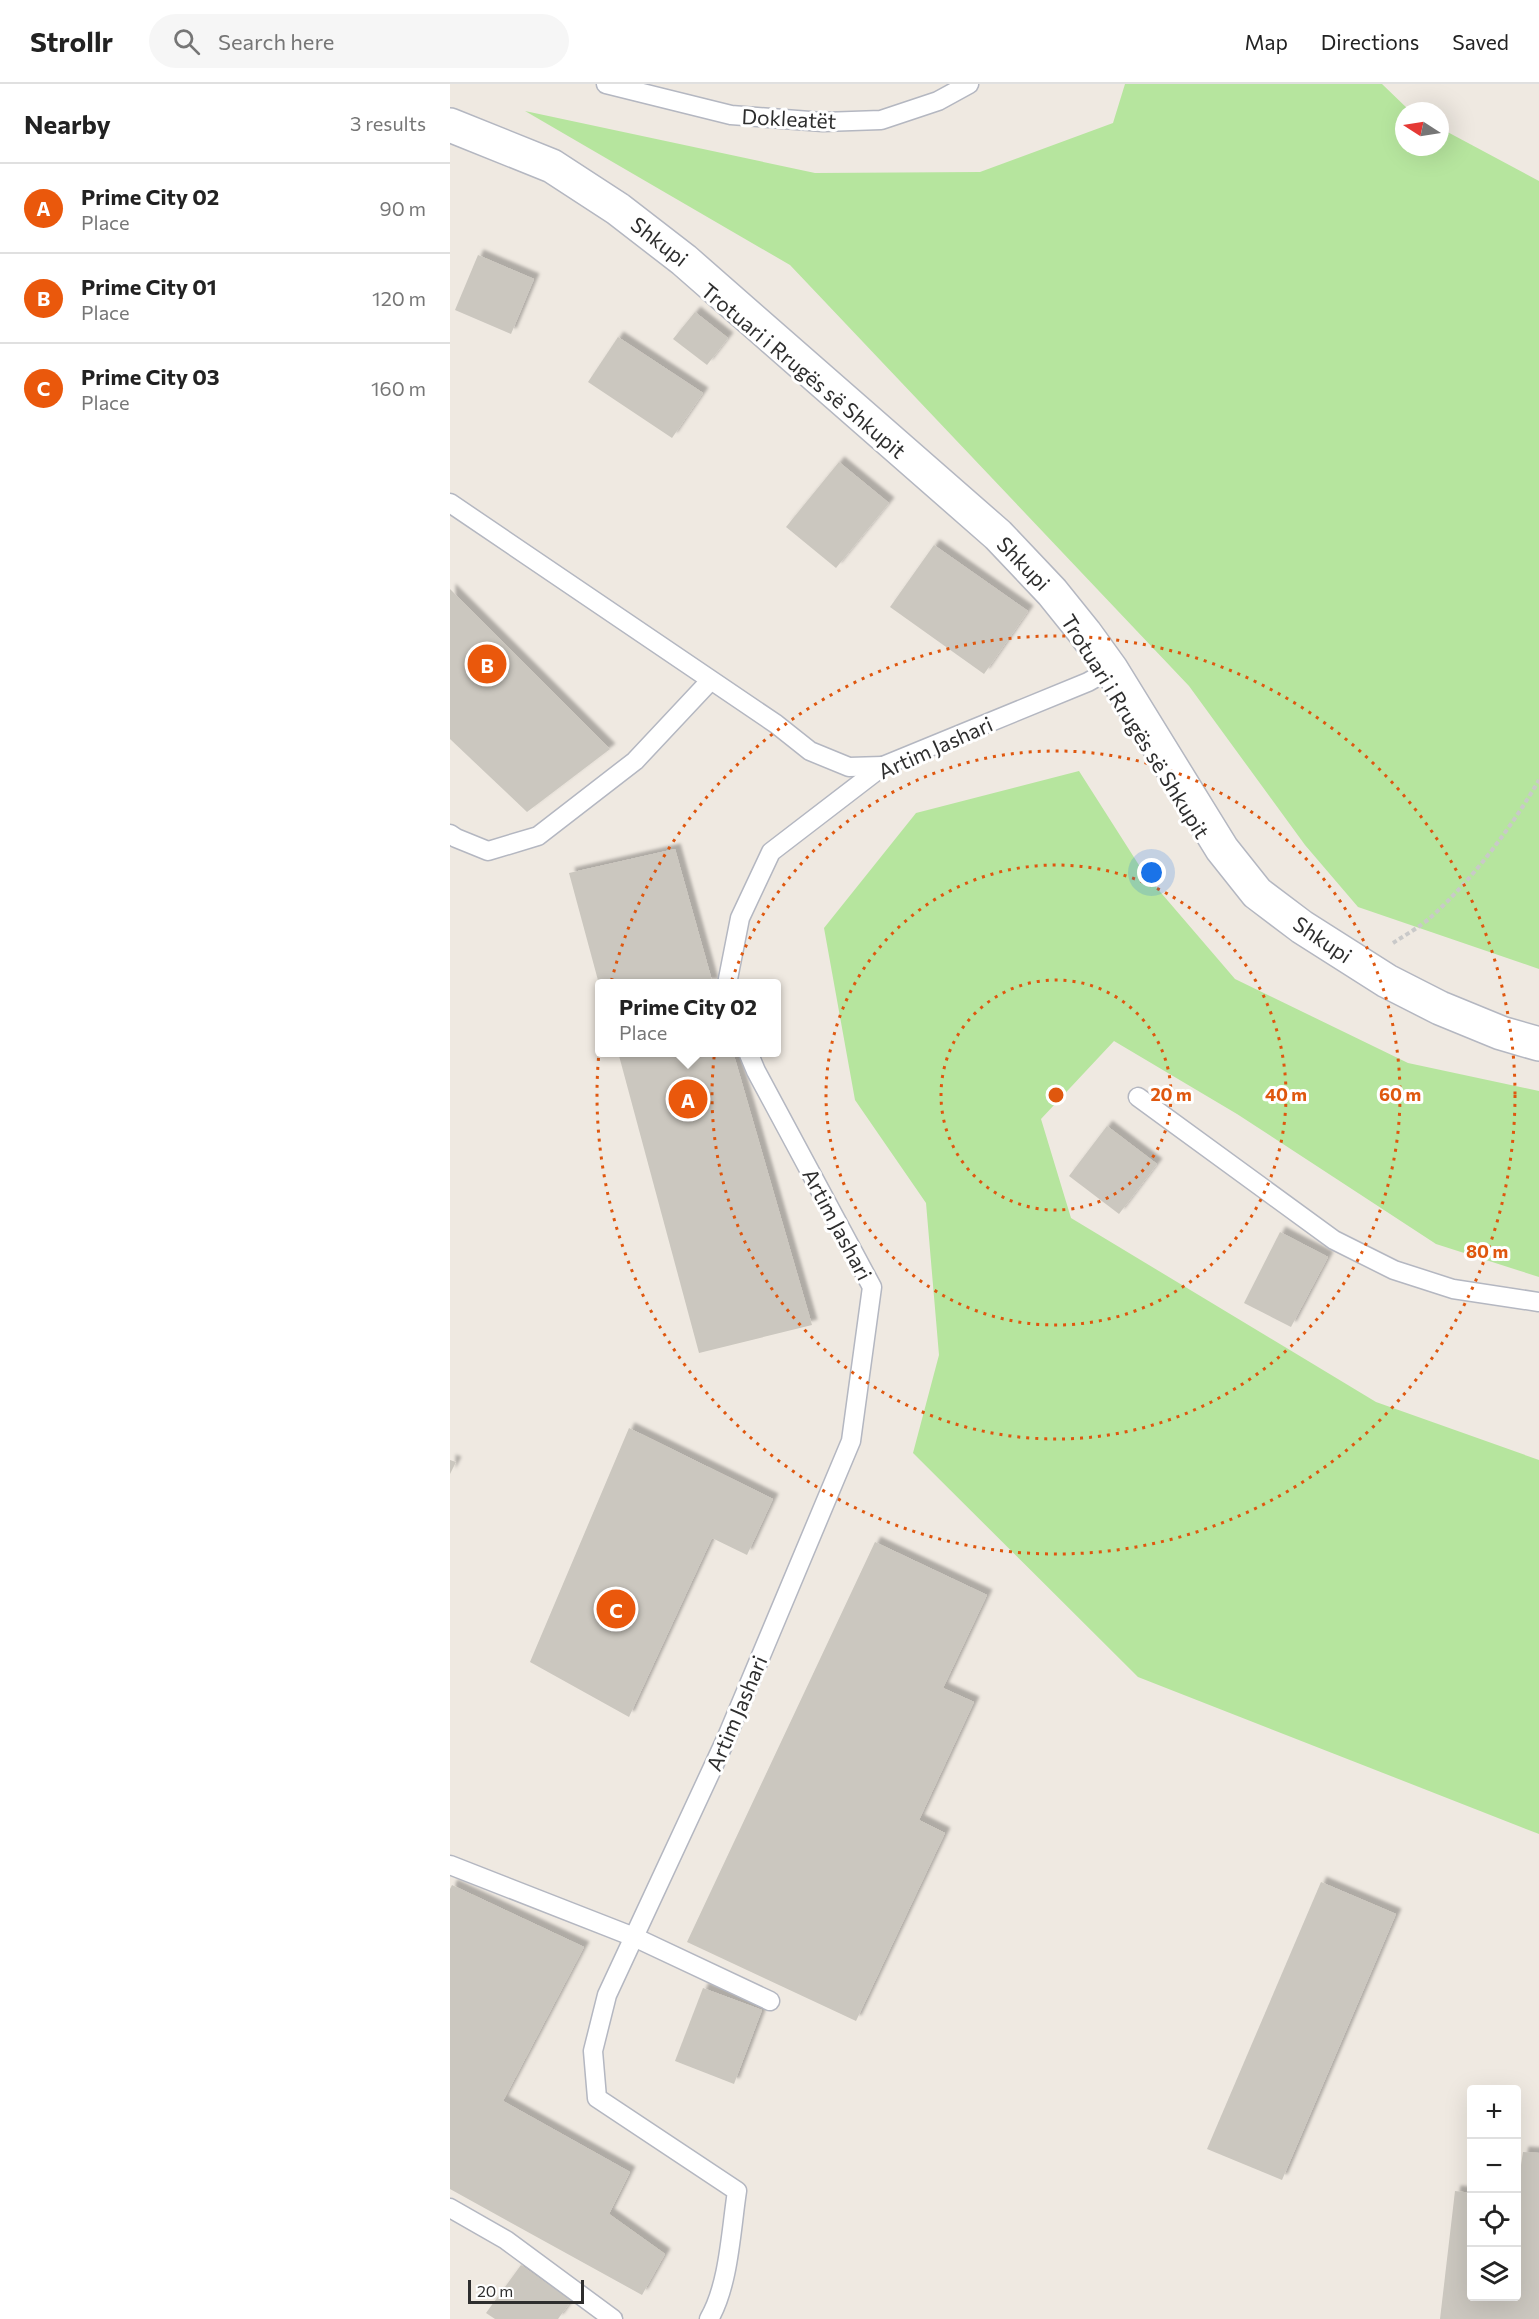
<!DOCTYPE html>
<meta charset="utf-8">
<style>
body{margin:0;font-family:Commissioner,sans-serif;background:#f6f6f6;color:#222}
.controls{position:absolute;right:18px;bottom:18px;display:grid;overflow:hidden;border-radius:6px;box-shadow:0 6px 24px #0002}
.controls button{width:54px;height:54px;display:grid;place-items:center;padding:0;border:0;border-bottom:2px solid #e0e0e0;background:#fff;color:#222;font:30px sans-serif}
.compass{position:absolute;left:945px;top:18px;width:54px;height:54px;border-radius:50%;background:#fff;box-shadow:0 6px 24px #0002;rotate:282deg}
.scale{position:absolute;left:18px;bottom:15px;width:116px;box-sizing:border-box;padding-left:6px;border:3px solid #2e2e2e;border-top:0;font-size:16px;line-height:21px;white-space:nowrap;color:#2e2e2e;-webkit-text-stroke:4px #fff;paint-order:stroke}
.you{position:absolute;left:702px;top:789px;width:21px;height:21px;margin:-15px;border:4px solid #fff;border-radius:50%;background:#1a73e8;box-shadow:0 0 0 9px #1a73e833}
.badge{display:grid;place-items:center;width:39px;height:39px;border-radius:50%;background:#ea580c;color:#fff;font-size:20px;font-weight:700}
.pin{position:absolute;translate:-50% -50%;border:3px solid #fff;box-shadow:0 2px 6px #0006}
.popup{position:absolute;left:145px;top:895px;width:186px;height:78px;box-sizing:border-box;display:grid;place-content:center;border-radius:6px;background:#fff;filter:drop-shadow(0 2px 4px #0005);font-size:20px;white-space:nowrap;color:#767676}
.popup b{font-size:22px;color:#222}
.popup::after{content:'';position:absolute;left:50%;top:100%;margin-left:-12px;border:12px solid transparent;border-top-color:#fff}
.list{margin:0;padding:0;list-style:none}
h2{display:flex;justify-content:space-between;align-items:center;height:78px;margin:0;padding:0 24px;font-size:26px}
h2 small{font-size:20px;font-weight:400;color:#767676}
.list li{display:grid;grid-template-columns:39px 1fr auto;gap:18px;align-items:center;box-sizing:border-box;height:90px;padding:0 24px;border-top:2px solid #e0e0e0}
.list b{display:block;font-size:22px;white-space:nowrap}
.list p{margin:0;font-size:20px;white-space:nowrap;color:#767676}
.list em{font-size:20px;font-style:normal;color:#767676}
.icon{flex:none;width:33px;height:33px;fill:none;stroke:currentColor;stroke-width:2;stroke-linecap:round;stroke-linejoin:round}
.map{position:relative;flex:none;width:1089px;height:2235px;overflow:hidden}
header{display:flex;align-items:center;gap:36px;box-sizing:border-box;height:84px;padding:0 30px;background:#fff;border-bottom:2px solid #e0e0e0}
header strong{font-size:28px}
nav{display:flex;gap:33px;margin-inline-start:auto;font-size:21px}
.search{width:420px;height:54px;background:#f6f6f6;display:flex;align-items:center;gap:15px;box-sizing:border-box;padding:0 21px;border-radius:33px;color:#767676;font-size:22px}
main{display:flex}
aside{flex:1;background:#fff}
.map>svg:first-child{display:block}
.green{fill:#b6e59e}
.building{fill:#cbc7bf;filter:url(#shadow)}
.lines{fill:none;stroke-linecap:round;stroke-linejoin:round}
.lane-casing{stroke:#b4b7c1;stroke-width:21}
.street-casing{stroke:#b4b7c1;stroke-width:36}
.path{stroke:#c9c9c9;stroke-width:4;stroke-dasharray:4.5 3;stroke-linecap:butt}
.lane{stroke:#fff;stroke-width:18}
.street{stroke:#fff;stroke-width:33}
.ring{fill:none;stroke:#df570e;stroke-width:3;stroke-dasharray:3 6}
.labels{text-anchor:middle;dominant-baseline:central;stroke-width:6;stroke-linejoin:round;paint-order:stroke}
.street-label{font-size:21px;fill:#2e2e2e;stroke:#fff}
.centre{fill:#df570e;stroke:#fff;stroke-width:3}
.ring-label{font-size:18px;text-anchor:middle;font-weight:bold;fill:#df570e;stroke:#fff;stroke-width:6;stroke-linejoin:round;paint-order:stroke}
</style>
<header>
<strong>Strollr</strong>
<div class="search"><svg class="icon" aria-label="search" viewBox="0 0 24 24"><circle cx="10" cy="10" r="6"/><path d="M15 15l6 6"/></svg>Search here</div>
<nav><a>Map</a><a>Directions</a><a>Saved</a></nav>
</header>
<main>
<aside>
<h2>Nearby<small>3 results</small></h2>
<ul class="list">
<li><span class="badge">A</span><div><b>Prime City 02</b><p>Place</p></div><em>90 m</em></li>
<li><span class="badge">B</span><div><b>Prime City 01</b><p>Place</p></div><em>120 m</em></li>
<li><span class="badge">C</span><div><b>Prime City 03</b><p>Place</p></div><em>160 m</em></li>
</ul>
</aside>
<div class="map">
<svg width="1089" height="2235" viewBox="0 0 1089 2235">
<defs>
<filter id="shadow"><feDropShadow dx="5.5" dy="-5.5" stdDeviation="1.5" flood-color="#0004"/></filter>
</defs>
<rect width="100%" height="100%" fill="#efe9e1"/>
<g class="green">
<path d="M675 0H932L960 27H954V63H990V44L1089 97V885L908 823 855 761 739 602 340 181 75 27 365 89 530 88 663 39Z"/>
<path d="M629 687 694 789 785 895 958 979 1089 1007V1193L986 1160 787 1030 664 957 591 1035 621 1134 926 1318 1089 1376V1750L688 1593 463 1369 489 1271 476 1119 405 1016 374 844 466 729Z"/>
</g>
<g class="building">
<path d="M28 171 84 195 61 250 5 226Z"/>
<path d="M245 228 278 254 257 281 223 255Z"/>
<path d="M168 253 253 309 222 354 138 298Z"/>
<path d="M389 378 439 419 386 484 336 443Z"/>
<path d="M484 461 578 527 534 590 440 523Z"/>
<path d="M0 505 160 665 77 728 0 655Z"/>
<path d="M225 765 263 900H149L119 789Z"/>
<path d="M168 968H283L362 1241 249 1269Z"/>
<path d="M657 1042 707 1080 669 1130 619 1092Z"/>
<path d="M830 1148 878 1173 841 1243 794 1219Z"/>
<path d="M179 1344 323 1415 297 1471 262 1454 179 1633 80 1578Z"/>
<path d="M0 1376 6 1378 0 1390Z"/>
<path d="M425 1458 537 1511 493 1604 524 1618 469 1736 495 1749 406 1937 237 1858Z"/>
<path d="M871 1798 946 1830 832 2096 757 2065Z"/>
<path d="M2 1801 134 1863 53 2017 180 2088 159 2130 215 2170 192 2211 0 2105V1805Z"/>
<path d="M253 1904 312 1926 284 2000 225 1977Z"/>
<path d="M1073 2068 1089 2069V2235H990L1005 2107 1022 2109V2212H1066V2114Z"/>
<path d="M71 2181 121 2217 108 2235H45L36 2229Z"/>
</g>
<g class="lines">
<defs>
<g id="lane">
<path d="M156 0 281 31 373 38 431 36 488 17 519 0"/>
<path d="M0 419 326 640 360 667 399 683 433 682"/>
<path d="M0 750 6 754 38 767 88 752 185 677 260 597"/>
<path d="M277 900 290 834 321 768 433 682 638 598 661 585"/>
<path d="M688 1013 884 1156 944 1186 1003 1205 1089 1218"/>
<path d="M0 1781 184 1853 320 1917"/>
<path d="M0 2124 56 2156 163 2235"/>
<path d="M259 2235C279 2201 281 2146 287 2107L147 2014 143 1967 157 1911 276 1655 401 1357 422 1203 306 987 298 968"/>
</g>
<path id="street" d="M0 41 102 82 168 125 234 176 548 451 602 508 635 549 661 585 772 765 807 809 852 843 937 897 990 924 1051 949 1089 960"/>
</defs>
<use href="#lane" class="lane-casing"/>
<use href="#street" class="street-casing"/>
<path class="path" d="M943 859C955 851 970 843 981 833 1023 795 1061 744 1089 696"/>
<use href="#lane" class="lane"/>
<use href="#street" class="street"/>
</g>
<g class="ring">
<circle cx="606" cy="1011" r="115"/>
<circle cx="606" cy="1011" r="230"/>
<circle cx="606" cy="1011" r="344"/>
<circle cx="606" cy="1011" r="459"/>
</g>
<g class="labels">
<g class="street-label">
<text transform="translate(339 34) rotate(3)">Dokleatët</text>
<text transform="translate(210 157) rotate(38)">Shkupi</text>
<text transform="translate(354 286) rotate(40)">Trotuari i Rrugës së Shkupit</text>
<text transform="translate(574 479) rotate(46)">Shkupi</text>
<text transform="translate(686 642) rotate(58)">Trotuari i Rrugës së Shkupit</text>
<text transform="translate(485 663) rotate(-24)">Artim Jashari</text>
<text transform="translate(873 855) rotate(34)">Shkupi</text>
<text transform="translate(388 1140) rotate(62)">Artim Jashari</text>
<text transform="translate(286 1629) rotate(-67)">Artim Jashari</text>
</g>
</g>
<circle cx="606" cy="1011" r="9" class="centre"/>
<g class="ring-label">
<text x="721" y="1017">20 m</text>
<text x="836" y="1017">40 m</text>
<text x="950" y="1017">60 m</text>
<text x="1037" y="1174">80 m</text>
</g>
</svg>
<div class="controls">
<button>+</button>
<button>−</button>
<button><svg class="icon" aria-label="locate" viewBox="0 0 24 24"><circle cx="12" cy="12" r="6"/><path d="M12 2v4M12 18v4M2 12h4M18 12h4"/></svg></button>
<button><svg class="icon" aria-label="layers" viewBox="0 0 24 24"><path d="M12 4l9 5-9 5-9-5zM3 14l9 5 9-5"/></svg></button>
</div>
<svg class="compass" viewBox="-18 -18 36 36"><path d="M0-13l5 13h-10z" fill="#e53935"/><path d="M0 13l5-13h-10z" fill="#767676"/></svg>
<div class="scale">20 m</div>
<div class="you"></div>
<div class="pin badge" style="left:238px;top:1015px">A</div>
<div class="popup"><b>Prime City 02</b>Place</div>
<div class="pin badge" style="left:37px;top:580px">B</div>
<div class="pin badge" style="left:166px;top:1525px">C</div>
</div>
</main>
